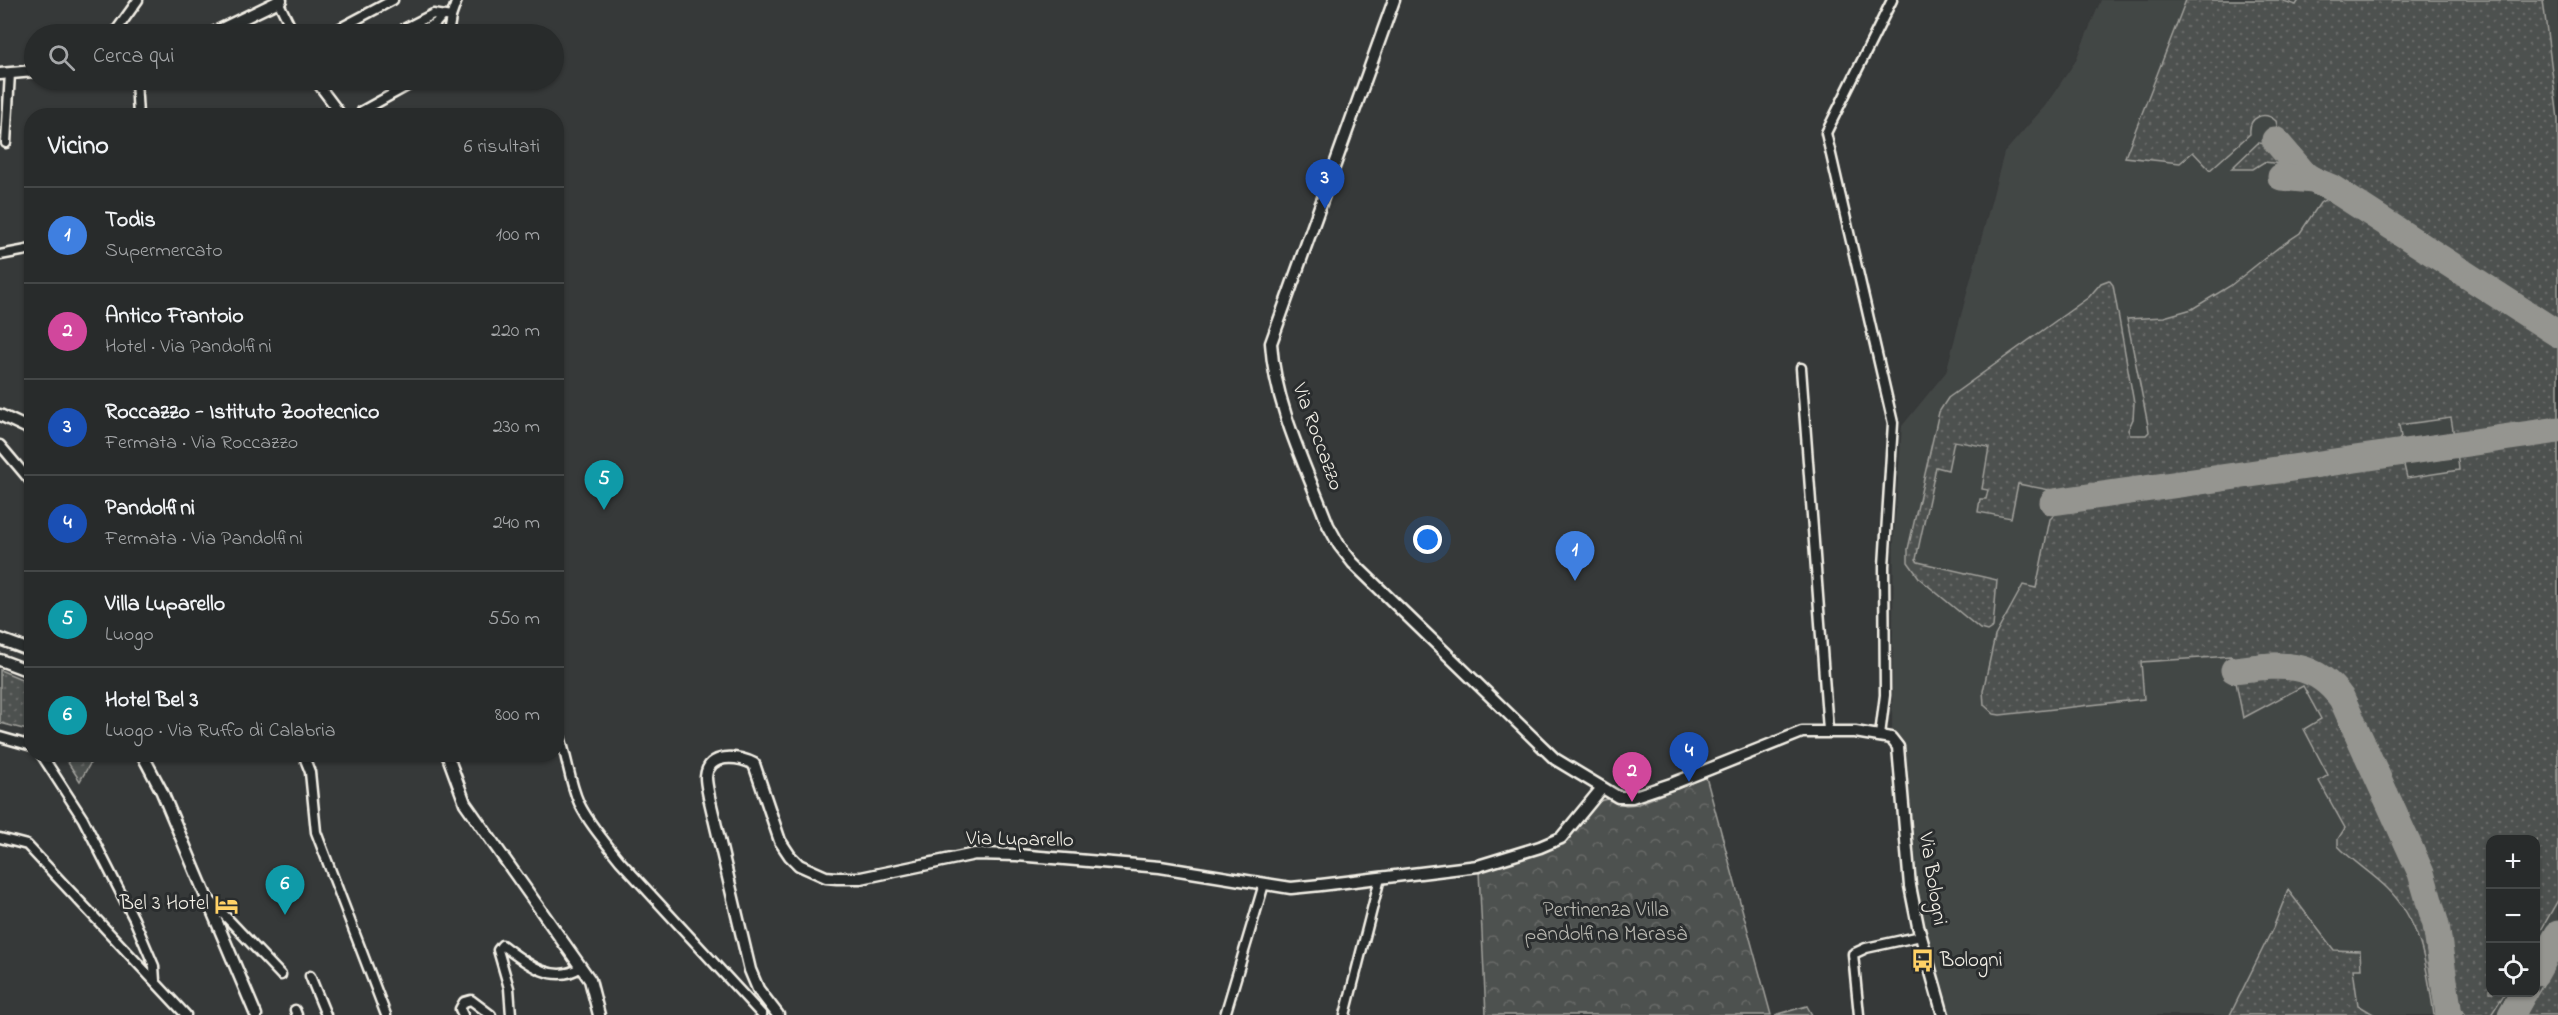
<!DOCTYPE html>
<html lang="it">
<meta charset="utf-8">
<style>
body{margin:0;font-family:"Indie Flower",sans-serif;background:#343737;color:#f1f3f6}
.controls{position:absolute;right:18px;bottom:18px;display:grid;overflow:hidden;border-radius:12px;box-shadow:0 2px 4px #0004}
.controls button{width:54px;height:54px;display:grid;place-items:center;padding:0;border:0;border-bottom:2px solid #444747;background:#282b2b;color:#f1f3f6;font:30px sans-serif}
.you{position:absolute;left:1428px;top:540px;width:21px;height:21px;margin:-15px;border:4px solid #fff;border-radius:50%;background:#1a73e8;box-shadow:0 0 0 9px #1a73e833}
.badge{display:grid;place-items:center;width:39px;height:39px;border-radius:50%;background:#ffd166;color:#fff;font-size:20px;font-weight:700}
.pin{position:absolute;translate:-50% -50px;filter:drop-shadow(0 2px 3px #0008)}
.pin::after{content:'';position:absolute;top:32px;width:21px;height:18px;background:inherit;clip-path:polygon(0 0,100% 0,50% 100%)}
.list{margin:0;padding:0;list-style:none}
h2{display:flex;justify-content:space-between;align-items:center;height:78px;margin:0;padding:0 24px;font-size:26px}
h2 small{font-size:20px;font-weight:400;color:#a5a7a9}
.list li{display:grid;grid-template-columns:39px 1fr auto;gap:18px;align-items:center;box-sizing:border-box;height:96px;padding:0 24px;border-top:2px solid #444747}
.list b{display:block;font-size:22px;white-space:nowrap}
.list p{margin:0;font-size:20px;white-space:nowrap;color:#a5a7a9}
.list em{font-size:20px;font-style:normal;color:#a5a7a9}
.icon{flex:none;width:33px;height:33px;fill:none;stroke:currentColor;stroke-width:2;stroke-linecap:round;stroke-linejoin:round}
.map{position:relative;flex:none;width:2558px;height:1015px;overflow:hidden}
.search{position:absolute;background:#282b2b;box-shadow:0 2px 4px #0004;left:24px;top:24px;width:540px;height:66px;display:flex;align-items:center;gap:15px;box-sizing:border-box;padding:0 21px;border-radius:33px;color:#a5a7a9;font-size:22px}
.panel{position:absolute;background:#282b2b;box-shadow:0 2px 4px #0004;left:24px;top:108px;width:540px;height:654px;border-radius:24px}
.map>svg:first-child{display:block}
.built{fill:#434645;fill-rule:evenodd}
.grass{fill:url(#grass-dots);stroke:#a1a19c;stroke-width:1.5}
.park{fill:url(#park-crowns);stroke:#a1a19c;stroke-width:1.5}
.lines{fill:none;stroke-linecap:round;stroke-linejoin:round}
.taxiway{stroke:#959590;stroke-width:27}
.minor-casing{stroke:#f4f1e8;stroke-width:13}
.tertiary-casing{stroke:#f4f1e8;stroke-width:15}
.minor{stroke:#2a2d2e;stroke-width:8}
.tertiary{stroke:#2a2d2e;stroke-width:10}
.labels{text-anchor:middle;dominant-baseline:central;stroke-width:6;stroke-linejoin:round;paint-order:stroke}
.street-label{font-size:21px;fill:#f4f1e8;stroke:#2a2d2e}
.poi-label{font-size:21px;fill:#f4f1e8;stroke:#2a2d2e;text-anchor:end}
.park-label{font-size:21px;fill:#bab9b2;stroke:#2a2d2e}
</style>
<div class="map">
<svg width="2558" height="1015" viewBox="0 0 2558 1015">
<defs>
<pattern id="grass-dots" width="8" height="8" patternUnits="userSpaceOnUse" patternTransform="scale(1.5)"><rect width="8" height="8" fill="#4e514f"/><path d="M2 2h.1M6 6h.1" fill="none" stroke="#686a68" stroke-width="1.8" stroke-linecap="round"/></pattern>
<pattern id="park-crowns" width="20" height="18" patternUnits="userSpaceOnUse" patternTransform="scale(1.5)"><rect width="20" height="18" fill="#4e514f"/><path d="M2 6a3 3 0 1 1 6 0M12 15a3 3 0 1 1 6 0" fill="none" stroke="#686a68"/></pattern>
</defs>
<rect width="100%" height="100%" fill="#363939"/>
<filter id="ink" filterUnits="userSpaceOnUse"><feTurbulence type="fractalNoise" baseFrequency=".0167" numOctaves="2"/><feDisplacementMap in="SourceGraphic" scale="12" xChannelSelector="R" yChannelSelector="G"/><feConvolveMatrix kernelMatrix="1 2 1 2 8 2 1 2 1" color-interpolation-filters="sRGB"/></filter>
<g filter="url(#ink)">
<path class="built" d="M2101 0H2558V1015H1947L1919 904 1902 743 1892 731 1894 533 1902 426 1946 372 2004 153 2045 106 2075 62ZM2490 840H2536V992H2490Z"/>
<g class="grass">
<path d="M2186 0H2281L2296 5 2299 0H2543L2558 119V320L2348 189 2309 167 2279 133 2276 121C2264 110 2248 117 2250 134L2210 170 2193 152 2180 163 2125 157Z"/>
<path d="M2258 143 2267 144 2283 164 2264 162 2253 169H2231Z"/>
<path d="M2329 197 2558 338V421L2454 436 2451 418 2399 425 2401 437 2396 445 2065 493 2018 484 2011 518 1978 512 1980 499H1986L1988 490 1982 489 1989 447 1954 441 1948 470 1936 467 1916 559 1918 562 1997 580 1993 627 1987 631 1980 629 1920 579 1908 562V549L1939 412 1948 398 2089 297 2101 283 2109 280 2113 285 2134 403 2133 419 2128 430 2130 435H2146L2149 432 2148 425 2127 319 2164 317 2192 309 2230 286 2279 247 2300 233 2320 203Z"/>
<path d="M2558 437V900L2536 939V840H2490V992L2505 993 2491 1015H2465L2460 1009 2450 938 2440 900 2412 828 2353 696C2329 662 2296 648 2255 655 2248 656 2243 658 2236 659L2231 656 2141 662 2144 699 2000 715 1994 714 1984 705 1983 691 1995 636 2023 585 2036 588 2050 519 2060 509 2397 460 2404 465 2407 478 2459 470 2457 451Z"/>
<path d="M0 670 31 683V731L0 723Z"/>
<path d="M2277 671 2300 672 2312 678 2320 683 2330 696 2424 896 2430 922 2441 1015H2434C2427 969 2422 922 2387 888 2372 873 2352 861 2338 846V839L2345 828 2319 781 2328 775 2304 729 2321 719 2303 686 2243 718 2236 682 2243 676Z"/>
<path d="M63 755H95L80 781Z"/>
<path d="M2288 890 2334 950 2360 951 2361 969H2353L2358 1005 2375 1015H2230L2273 928Z"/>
<path d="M2558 959V1015H2525Z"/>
</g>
<g class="park">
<path d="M1706 777 1771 1015H1486L1479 871 1540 852 1568 838 1596 802 1607 799 1626 805 1638 804Z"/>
<path d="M1807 1006 1812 1015H1775Z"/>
</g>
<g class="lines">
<g class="taxiway">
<path d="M2275 140 2305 175 2313 180"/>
<path d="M2281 177 2313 180 2332 188 2558 334"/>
<path d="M2053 502 2558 430"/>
<path d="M2234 670C2278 665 2313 658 2342 699L2421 873 2436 925 2449 1015"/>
<path d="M2536 973 2558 934"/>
<path d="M2511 1015 2524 992"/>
</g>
<defs>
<g id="minor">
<path d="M278 1 294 34"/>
<path d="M118 34V28L138 0"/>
<path d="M329 34 393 0"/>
<path d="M394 34 433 14 451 17"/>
<path d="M414 34 436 23 442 16"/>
<path d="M448 34 451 17 457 0"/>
<path d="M136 80 138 116"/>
<path d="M315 80 342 116"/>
<path d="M362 111 418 80"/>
<path d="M6 143 10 73"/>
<path d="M0 255 32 249"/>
<path d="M1801 368 1828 730"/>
<path d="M0 445 32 483"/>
<path d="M556 726C567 751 568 779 579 803 589 824 606 843 620 861L762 1015"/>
<path d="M1880 735 1885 695 1884 566 1893 423 1826 133 1892 0"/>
<path d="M0 737 32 746"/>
<path d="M41 754 83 819 134 919 154 966 155 981"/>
<path d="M303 754 310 772 316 832 386 1015"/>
<path d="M0 838 27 845 186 1015"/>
<path d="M209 899 281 975"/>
<path d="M310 976 326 1015"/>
<path d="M295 1010 297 1015"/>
<path d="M463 1015 460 1009 464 1002 471 1000 491 1015"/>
<path d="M511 1015 509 988 498 950 502 945C525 962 553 986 581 967"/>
<path d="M1225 1015 1264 884"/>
<path d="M1345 1015 1380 878"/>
<path d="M1859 1015 1853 954 1866 948 1921 936"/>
</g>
<g id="tertiary">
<path d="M1394 0 1271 343C1275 406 1306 467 1328 525L1339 545 1353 563 1555 759 1618 797H1632L1674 783 1802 732H1855L1891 738 1898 747 1910 886 1918 926 1943 1015"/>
<path d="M211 34 281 0"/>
<path d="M0 74 34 71"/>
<path d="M0 415 32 430"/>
<path d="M0 639 32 651"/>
<path d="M0 660 32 672"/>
<path d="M142 754 162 792 256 1015"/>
<path d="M447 754 465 803 590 980 599 1015"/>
<path d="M778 1015 758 989 750 970 709 797C708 791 706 784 706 777 708 752 738 756 754 764L780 841 790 856 799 865 826 877 837 878H861L975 854 1017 855 1160 867 1291 888 1321 885 1478 866 1540 847 1561 838 1602 788"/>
</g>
</defs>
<use href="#minor" class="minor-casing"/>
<use href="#tertiary" class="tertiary-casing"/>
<use href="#minor" class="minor"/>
<use href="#tertiary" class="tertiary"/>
</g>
</g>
<defs>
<symbol id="hotel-bare" viewBox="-9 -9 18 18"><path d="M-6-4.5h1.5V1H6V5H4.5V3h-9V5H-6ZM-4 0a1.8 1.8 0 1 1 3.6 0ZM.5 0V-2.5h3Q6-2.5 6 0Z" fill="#ffd166" stroke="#2a2d2e" stroke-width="2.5" paint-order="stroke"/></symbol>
<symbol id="bus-bare" viewBox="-9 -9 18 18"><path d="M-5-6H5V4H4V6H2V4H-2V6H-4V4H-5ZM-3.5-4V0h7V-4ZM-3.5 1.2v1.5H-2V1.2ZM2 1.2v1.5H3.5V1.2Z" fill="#ffd166" stroke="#2a2d2e" stroke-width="2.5" paint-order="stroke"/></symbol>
</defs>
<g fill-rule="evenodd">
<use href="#hotel-bare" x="210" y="888" width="33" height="33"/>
<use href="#bus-bare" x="1906" y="944" width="33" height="33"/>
</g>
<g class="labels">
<g class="street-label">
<text transform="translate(1317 437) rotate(70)">Via Roccazzo</text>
<text transform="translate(1020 840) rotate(1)">Via Luparello</text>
<text transform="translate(1932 879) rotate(81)">Via Bologni</text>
</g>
<g class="poi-label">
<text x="209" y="904">Bel 3 Hotel</text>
<text x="1940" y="961" text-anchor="start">Bologni</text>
</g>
<g class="park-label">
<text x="1606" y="911">Pertinenza Villa<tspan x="1606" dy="24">pandolfina Marasà</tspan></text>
</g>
</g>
</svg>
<div class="controls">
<button>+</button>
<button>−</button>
<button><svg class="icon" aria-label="locate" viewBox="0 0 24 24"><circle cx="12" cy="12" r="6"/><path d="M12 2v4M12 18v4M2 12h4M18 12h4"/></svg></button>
</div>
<div class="you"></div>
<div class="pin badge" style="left:1575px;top:581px;background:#3f7fe0">1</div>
<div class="pin badge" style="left:1632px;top:802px;background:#d1479c">2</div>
<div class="pin badge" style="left:1325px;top:209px;background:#1a4fb4">3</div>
<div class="pin badge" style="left:1689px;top:782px;background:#1a4fb4">4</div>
<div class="pin badge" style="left:604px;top:510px;background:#0f9aa8">5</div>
<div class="pin badge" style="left:285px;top:915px;background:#0f9aa8">6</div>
<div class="search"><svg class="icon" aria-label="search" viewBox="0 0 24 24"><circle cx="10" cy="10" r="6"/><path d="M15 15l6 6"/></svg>Cerca qui</div>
<section class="panel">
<h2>Vicino<small>6 risultati</small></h2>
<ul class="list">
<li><span class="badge" style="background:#3f7fe0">1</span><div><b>Todis</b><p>Supermercato</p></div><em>100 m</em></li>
<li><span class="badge" style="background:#d1479c">2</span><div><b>Antico Frantoio</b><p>Hotel · Via Pandolfini</p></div><em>220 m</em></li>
<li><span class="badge" style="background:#1a4fb4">3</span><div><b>Roccazzo - Istituto Zootecnico</b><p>Fermata · Via Roccazzo</p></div><em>230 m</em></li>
<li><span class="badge" style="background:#1a4fb4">4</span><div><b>Pandolfini</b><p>Fermata · Via Pandolfini</p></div><em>240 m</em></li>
<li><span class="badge" style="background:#0f9aa8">5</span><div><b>Villa Luparello</b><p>Luogo</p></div><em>550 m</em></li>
<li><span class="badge" style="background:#0f9aa8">6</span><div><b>Hotel Bel 3</b><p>Luogo · Via Ruffo di Calabria</p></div><em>800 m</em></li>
</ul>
</section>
</div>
